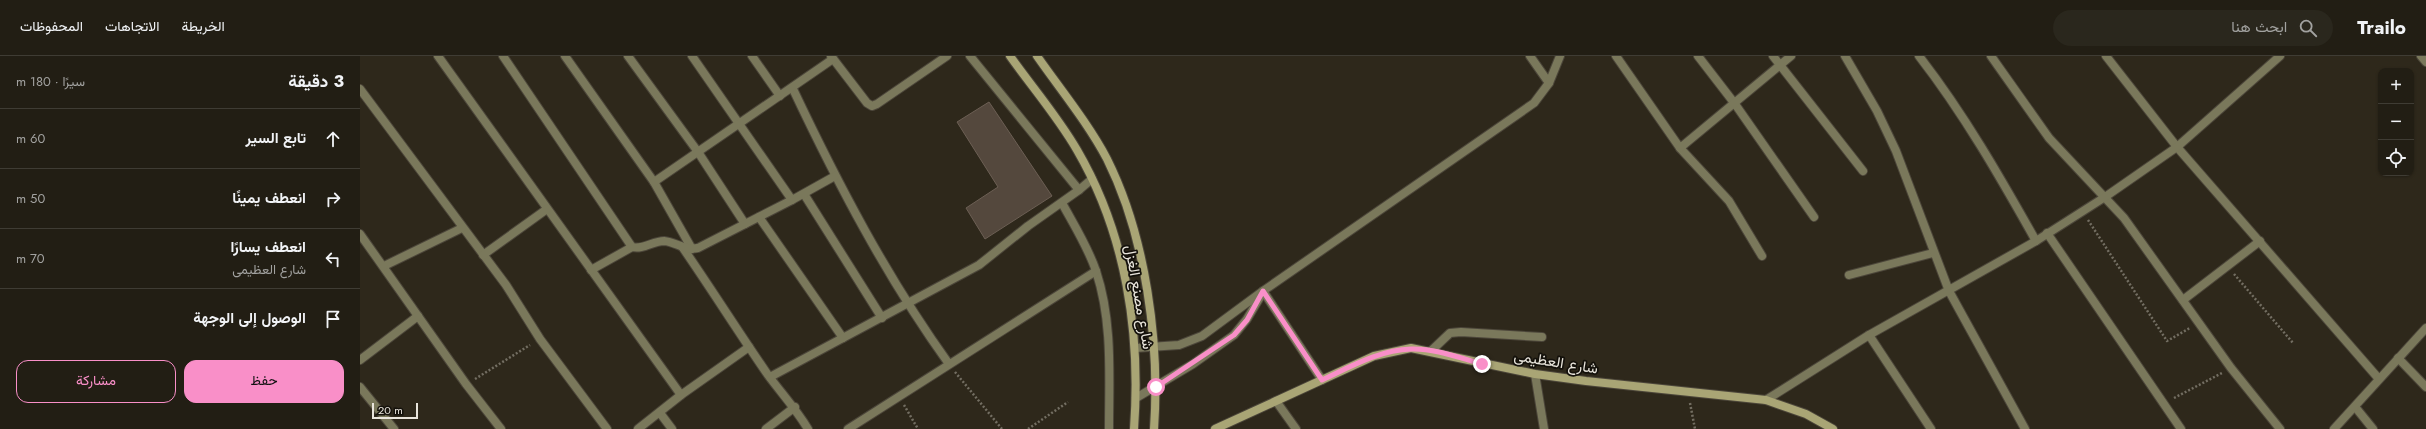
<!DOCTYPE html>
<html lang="ar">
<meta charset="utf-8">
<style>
body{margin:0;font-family:Jost,Vazirmatn,sans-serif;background:#2a271d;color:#f1f3f6;direction:rtl}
.controls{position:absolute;right:12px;top:12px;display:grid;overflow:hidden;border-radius:8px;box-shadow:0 1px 3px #0004}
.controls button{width:36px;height:36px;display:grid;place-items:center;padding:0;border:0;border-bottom:1px solid #3f3c34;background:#221e14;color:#f1f3f6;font:20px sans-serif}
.scale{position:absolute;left:12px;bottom:10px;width:46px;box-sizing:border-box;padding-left:4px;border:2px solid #e9e5dc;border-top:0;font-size:11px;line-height:14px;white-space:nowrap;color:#e9e5dc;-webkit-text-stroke:3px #14110b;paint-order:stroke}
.stop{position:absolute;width:12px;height:12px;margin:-9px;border:3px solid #f98fc8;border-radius:50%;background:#fff}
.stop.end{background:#f98fc8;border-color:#fff;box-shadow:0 1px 4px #0008}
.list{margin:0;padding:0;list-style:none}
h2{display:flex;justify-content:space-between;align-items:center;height:52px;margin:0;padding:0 16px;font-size:17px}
h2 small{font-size:13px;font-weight:400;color:#a2a2a0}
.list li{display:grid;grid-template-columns:26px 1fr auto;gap:12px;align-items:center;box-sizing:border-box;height:60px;padding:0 16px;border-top:1px solid #3f3c34}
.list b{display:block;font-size:15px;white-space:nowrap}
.list p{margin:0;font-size:13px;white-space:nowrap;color:#a2a2a0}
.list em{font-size:13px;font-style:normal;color:#a2a2a0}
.actions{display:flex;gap:8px;padding:12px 16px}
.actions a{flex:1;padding:9px 0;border:1px solid #f98fc8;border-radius:12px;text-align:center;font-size:14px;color:#f98fc8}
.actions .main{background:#f98fc8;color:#111}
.icon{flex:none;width:22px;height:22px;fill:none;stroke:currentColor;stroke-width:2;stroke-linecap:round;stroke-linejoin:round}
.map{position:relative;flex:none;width:2066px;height:373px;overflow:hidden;direction:ltr}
header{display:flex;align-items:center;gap:24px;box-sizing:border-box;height:56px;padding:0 20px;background:#221e14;border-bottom:1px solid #3f3c34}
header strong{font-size:19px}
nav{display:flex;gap:22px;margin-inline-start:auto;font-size:14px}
.search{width:280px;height:36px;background:#2a271d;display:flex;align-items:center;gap:10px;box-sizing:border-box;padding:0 14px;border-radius:22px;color:#a2a2a0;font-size:15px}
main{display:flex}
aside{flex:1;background:#221e14}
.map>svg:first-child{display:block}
.building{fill:#54483d;stroke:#6c5f54}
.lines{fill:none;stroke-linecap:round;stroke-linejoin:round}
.lane-casing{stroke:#4c463a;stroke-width:10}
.street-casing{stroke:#4c463a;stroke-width:10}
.secondary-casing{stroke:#4c463a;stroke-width:10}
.path{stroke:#736e62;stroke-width:2.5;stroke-dasharray:2 2;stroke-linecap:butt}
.lane{stroke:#7a785b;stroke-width:8}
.street{stroke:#7a785b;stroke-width:8}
.secondary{stroke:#a9a575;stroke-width:8}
.route{stroke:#f98fc8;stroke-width:5}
.labels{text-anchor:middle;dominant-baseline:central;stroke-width:3.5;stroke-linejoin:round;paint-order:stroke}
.street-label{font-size:15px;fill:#e9e5dc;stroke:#14110b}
</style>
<header>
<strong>Trailo</strong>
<div class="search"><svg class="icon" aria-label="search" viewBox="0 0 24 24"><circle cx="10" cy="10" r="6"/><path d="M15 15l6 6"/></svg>ابحث هنا</div>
<nav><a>الخريطة</a><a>الاتجاهات</a><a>المحفوظات</a></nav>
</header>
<main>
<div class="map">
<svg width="2066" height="373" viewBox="0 0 2066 373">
<rect width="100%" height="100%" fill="#2e281b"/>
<path class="building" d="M629 46 692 140 625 183 606 152 638 131 597 66Z"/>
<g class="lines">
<defs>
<g id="lane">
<path d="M1489 219 1573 197"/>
<path d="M1071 295 1090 277 1101 276 1182 281"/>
</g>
<g id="street">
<path d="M78 0 321 339"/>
<path d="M143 0 272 191"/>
<path d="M205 0 294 126 332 193"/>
<path d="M268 0 338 96 385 168"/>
<path d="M332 0 432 144"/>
<path d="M392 0 420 40"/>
<path d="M471 0 507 47 512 50 517 48 587 0"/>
<path d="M610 0 719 134"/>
<path d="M1170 0 1189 27"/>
<path d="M1256 0 1320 92 1369 145 1402 200"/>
<path d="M1338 0 1375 48 1454 161"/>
<path d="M1413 0 1503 115"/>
<path d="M1485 0 1517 55 1536 95 1589 235 1665 373"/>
<path d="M1559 0C1604 58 1640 121 1676 185"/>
<path d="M1631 0 1689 82 1764 162 1871 312 1920 373"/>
<path d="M1746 0 1817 91 2019 323"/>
<path d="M2061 0 2066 6"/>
<path d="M0 33 146 229 180 283 247 373"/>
<path d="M433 33C478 128 527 222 589 308"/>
<path d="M1320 92 1431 0"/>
<path d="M294 126 473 3"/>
<path d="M444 138 522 262"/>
<path d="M702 147C714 169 728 191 736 215 753 266 749 321 749 373"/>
<path d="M399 161 483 282"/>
<path d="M1687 177 1821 373"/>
<path d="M0 178 106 328 141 373"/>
<path d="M323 192C352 234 379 277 408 319 422 338 436 353 448 373"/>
<path d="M123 199 187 153"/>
<path d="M24 210 102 172"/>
<path d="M231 214 272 191C283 194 293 185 304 185 316 186 325 195 338 192L432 144 475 120"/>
<path d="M903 235 962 324"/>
<path d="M1823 244 1900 185"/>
<path d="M1509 279 1571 373"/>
<path d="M775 292 819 289 842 280 903 235 1174 47 1189 27 1200 0"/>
<path d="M2038 302 2066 331"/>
<path d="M0 304 58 260"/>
<path d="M1175 318 1184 373"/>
<path d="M410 321 619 209 668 170 719 134 732 123"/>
<path d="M0 331 34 373"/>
<path d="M776 342 833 308 874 279 887 263 902 238"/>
<path d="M1406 344 1509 279 1676 185 1745 141 1817 91 1920 0"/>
<path d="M916 345 936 373"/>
<path d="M1996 352 2013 373"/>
<path d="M300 357 312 373"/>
<path d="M278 373 321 339 389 291"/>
<path d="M406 373 435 351"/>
<path d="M488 373 736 215"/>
<path d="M1974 373 2066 272"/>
</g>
<g id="secondary">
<path d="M650 0C672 31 698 61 717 94 766 178 781 277 774 373"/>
<path d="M677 0C700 33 728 67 747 103 786 181 800 287 794 373"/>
<path d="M855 373 1014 300 1051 292 1175 318 1226 325 1406 344 1446 358 1473 373"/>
</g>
</defs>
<use href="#lane" class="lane-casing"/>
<use href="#street" class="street-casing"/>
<use href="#secondary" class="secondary-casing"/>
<g class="path">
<path d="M1728 164 1807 285 1830 272"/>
<path d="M1874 218 1933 287"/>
<path d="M595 316 642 373"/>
<path d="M115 323 170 289"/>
<path d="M1814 342 1862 317"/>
<path d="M1330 347 1335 373"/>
<path d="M544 349 558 373"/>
<path d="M668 373 708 346"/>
</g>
<use href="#lane" class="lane"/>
<use href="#street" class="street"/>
<use href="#secondary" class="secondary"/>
</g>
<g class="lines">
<path class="route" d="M796 331 874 279 887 264 903 235 962 324C990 311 1019 294 1051 293 1074 292 1100 302 1122 308"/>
</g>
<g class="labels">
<g class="street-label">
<text transform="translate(779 241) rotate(80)">شارع مصنع الغزل</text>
<text transform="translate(1196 306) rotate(9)">شارع العظيمى</text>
</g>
</g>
</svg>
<div class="controls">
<button>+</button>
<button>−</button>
<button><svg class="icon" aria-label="locate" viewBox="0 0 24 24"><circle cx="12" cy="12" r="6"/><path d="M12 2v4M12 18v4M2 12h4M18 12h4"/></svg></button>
</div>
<div class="scale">20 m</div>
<div class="stop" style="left:796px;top:331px"></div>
<div class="stop end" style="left:1122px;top:308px"></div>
</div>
<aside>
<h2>3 دقيقة<small>سيرًا · 180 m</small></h2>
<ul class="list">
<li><svg class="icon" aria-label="ahead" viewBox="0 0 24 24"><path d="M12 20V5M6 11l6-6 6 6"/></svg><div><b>تابع السير</b></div><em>60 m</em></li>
<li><svg class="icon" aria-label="right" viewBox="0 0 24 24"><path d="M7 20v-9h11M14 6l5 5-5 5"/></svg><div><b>انعطف يمينًا</b></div><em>50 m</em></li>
<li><svg class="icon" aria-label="left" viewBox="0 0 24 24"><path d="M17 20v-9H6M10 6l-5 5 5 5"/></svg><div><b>انعطف يسارًا</b><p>شارع العظيمى</p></div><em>70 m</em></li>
<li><svg class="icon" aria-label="arrive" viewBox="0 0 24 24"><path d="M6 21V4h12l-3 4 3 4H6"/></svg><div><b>الوصول إلى الوجهة</b></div></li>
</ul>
<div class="actions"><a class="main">حفظ</a><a>مشاركة</a></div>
</aside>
</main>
